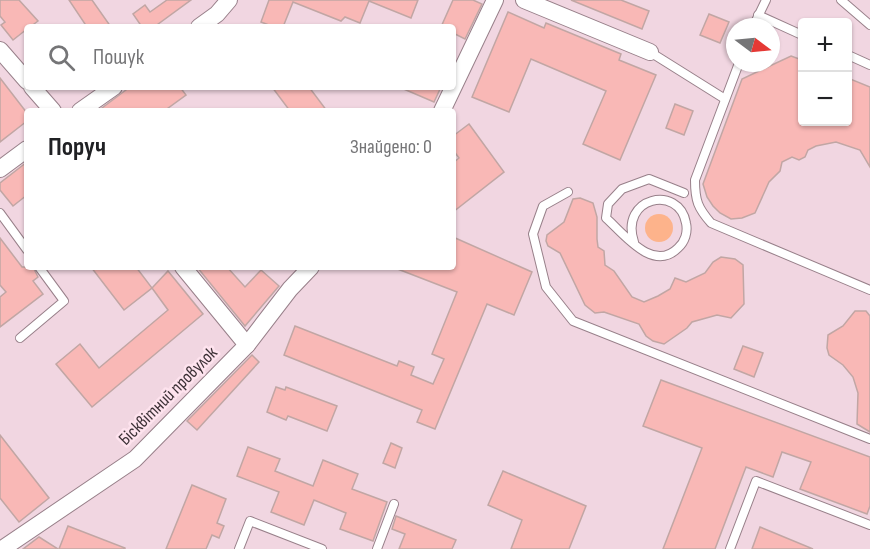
<!DOCTYPE html>
<html lang="uk">
<meta charset="utf-8">
<style>
body{margin:0;font-family:"Sofia Sans Condensed",sans-serif;background:#f2f2f2;color:#202124}
.controls{position:absolute;right:18px;top:18px;display:grid;overflow:hidden;border-radius:6px;box-shadow:0 2px 4px #0004}
.controls button{width:54px;height:54px;display:grid;place-items:center;padding:0;border:0;border-bottom:2px solid #e0e0e0;background:#fff;color:#202124;font:30px sans-serif}
.compass{position:absolute;left:726px;top:18px;width:54px;height:54px;border-radius:50%;background:#fff;box-shadow:0 2px 4px #0004;rotate:106deg}
.list{margin:0;padding:0;list-style:none}
h2{display:flex;justify-content:space-between;align-items:center;height:78px;margin:0;padding:0 24px;font-size:26px}
h2 small{font-size:20px;font-weight:400;color:#757577}
.icon{flex:none;width:33px;height:33px;fill:none;stroke:currentColor;stroke-width:2;stroke-linecap:round;stroke-linejoin:round}
.map{position:relative;flex:none;width:870px;height:549px;overflow:hidden}
.search{position:absolute;background:#fff;box-shadow:0 2px 4px #0004;left:24px;top:24px;width:432px;height:66px;display:flex;align-items:center;gap:15px;box-sizing:border-box;padding:0 21px;border-radius:6px;color:#757577;font-size:22px}
.panel{position:absolute;background:#fff;box-shadow:0 2px 4px #0004;left:24px;top:108px;width:432px;height:162px;border-radius:6px}
.map>svg:first-child{display:block}
.green{fill:#fdb38b}
.building{fill:#f9b8b6;stroke:#c1a6a4;stroke-width:1.5}
.lines{fill:none;stroke-linecap:round;stroke-linejoin:round}
.service-casing{stroke:#98808a;stroke-width:10}
.minor-casing{stroke:#98808a;stroke-width:18}
.service{stroke:#fff;stroke-width:8}
.minor{stroke:#fff;stroke-width:16}
.labels{text-anchor:middle;dominant-baseline:central;stroke-width:5;stroke-linejoin:round;paint-order:stroke}
.street-label{font-size:18px;fill:#3c3136;stroke:#fee3ee}
</style>
<div class="map">
<svg width="870" height="549" viewBox="0 0 870 549">
<rect width="100%" height="100%" fill="#f1d6e1"/>
<circle class="green" cx="659" cy="228" r="14"/>
<g class="building">
<path d="M0 0H19L38 21 30 27H27V29L13 40 1 25 5 22 0 16Z"/>
<path d="M69 0H92L111 27H87Z"/>
<path d="M167 0H191L154 27H142L133 14 145 5 150 12Z"/>
<path d="M269 0H418L411 18 369 1 360 23 345 17 341 21 293 2 283 27H274L261 22Z"/>
<path d="M453 0H473L482 4 465 39 453 33V27H441Z"/>
<path d="M571 0H621L649 11 642 29Z"/>
<path d="M508 12 544 28 546 23 621 54 619 60 656 75 620 160 583 144 606 91 531 59 509 112 472 97Z"/>
<path d="M709 14 729 22 720 43 700 35Z"/>
<path d="M791 56 802 60V122H848V78L870 87V167L860 150 836 142 816 146 808 150 805 157 799 160 792 157 782 162 780 171 769 182 755 213 742 218 731 219 720 213 713 206 707 197 703 184 742 79Z"/>
<path d="M0 78 27 113V121L0 142Z"/>
<path d="M130 87H180L186 95 164 111H98Z"/>
<path d="M272 87H309L327 111H290Z"/>
<path d="M399 87H441L434 102Z"/>
<path d="M675 104 693 111 684 135 666 128Z"/>
<path d="M469 124 504 172 453 212V163L459 158 453 150V136Z"/>
<path d="M27 162V195L13 206 0 190V183Z"/>
<path d="M580 198 593 203 597 217V239L598 247 604 251 605 265 614 271 632 297 644 302 658 296 670 289 675 278 686 282 705 273 713 262 721 257 735 259 743 265 744 304 731 318 717 315 692 322 687 328 664 344 653 341 646 336 639 324 604 312 595 313 585 305 560 253 548 246 546 241 547 235 564 222 573 199Z"/>
<path d="M453 237 532 272 514 315 487 304 435 429 417 422 422 410 284 355 295 326 397 366 399 361 414 367 411 375 433 384 444 359 432 354 457 292 395 268 453 267Z"/>
<path d="M0 238 22 267H33L38 277 33 281 43 294 0 327V297L6 292 0 285Z"/>
<path d="M91 267H136L152 288 124 310Z"/>
<path d="M197 267H227L245 287 261 270 279 286 245 326Z"/>
<path d="M168 271 203 314 92 407 56 364 80 344 99 368 168 310 152 288Z"/>
<path d="M855 311H866L870 316V432L857 424 858 393 853 377 843 365 829 355 827 348 828 335 843 326Z"/>
<path d="M743 346 763 353 754 377 734 369Z"/>
<path d="M252 355 259 362 197 430 187 421Z"/>
<path d="M661 380 870 457V506L867 514 800 489 811 462 782 452 773 477 746 467 715 549H663L702 448 643 426Z"/>
<path d="M276 387 285 390 286 387 337 406 327 431 288 416 286 420 267 412Z"/>
<path d="M0 435 49 498 19 522 0 498Z"/>
<path d="M391 443 402 448 395 468 383 463Z"/>
<path d="M248 447 280 459 275 471 313 486 323 460 358 474 352 489 387 502 373 541 340 529 346 513 314 500 304 525 271 512 279 492 237 476Z"/>
<path d="M503 471 586 506 569 549H511L522 520 488 505Z"/>
<path d="M192 485 226 499 217 523 224 526 219 538 212 535 206 549H166Z"/>
<path d="M396 516 456 540 452 549H399L405 534 392 529Z"/>
<path d="M68 526 125 548V549H59Z"/>
<path d="M760 527 813 549H752Z"/>
<path d="M39 537 58 549H23Z"/>
</g>
<g class="lines">
<defs>
<g id="service">
<path d="M841 0 870 25"/>
<path d="M758 15 802 35"/>
<path d="M753 27 766 0"/>
<path d="M650 52 725 99"/>
<path d="M848 55 870 65"/>
<path d="M739 63 695 180C695 201 698 208 711 223L870 290"/>
<path d="M568 192 543 206 533 234 546 287 573 321 870 439"/>
<path d="M0 213 27 250"/>
<path d="M634 242C619 197 679 184 686 223 688 232 685 242 678 248 653 273 624 234 606 218L608 204 622 189 649 179 684 193"/>
<path d="M20 338 64 301 39 267"/>
<path d="M239 549 250 521 322 549"/>
<path d="M377 549 394 504"/>
<path d="M730 549 756 481 870 525"/>
</g>
<g id="minor">
<path d="M524 0 650 52"/>
<path d="M199 27 217 14 229 0"/>
<path d="M0 50 27 81"/>
<path d="M32 87 53 111"/>
<path d="M80 111 114 87"/>
<path d="M442 111 495 0"/>
<path d="M0 169 27 149"/>
<path d="M183 267 247 345"/>
<path d="M2 549 135 459 247 345 290 289 311 267"/>
</g>
</defs>
<use href="#service" class="service-casing"/>
<use href="#minor" class="minor-casing"/>
<use href="#service" class="service"/>
<use href="#minor" class="minor"/>
</g>
<g class="labels">
<g class="street-label">
<text transform="translate(168 396) rotate(-45)">Бісквітний провулок</text>
</g>
</g>
</svg>
<div class="controls">
<button>+</button>
<button>−</button>
</div>
<svg class="compass" viewBox="-18 -18 36 36"><path d="M0-13l5 13h-10z" fill="#e53935"/><path d="M0 13l5-13h-10z" fill="#757577"/></svg>
<div class="search"><svg class="icon" aria-label="search" viewBox="0 0 24 24"><circle cx="10" cy="10" r="6"/><path d="M15 15l6 6"/></svg>Пошук</div>
<section class="panel">
<h2>Поруч<small>Знайдено: 0</small></h2>
<ul class="list">
</ul>
</section>
</div>
